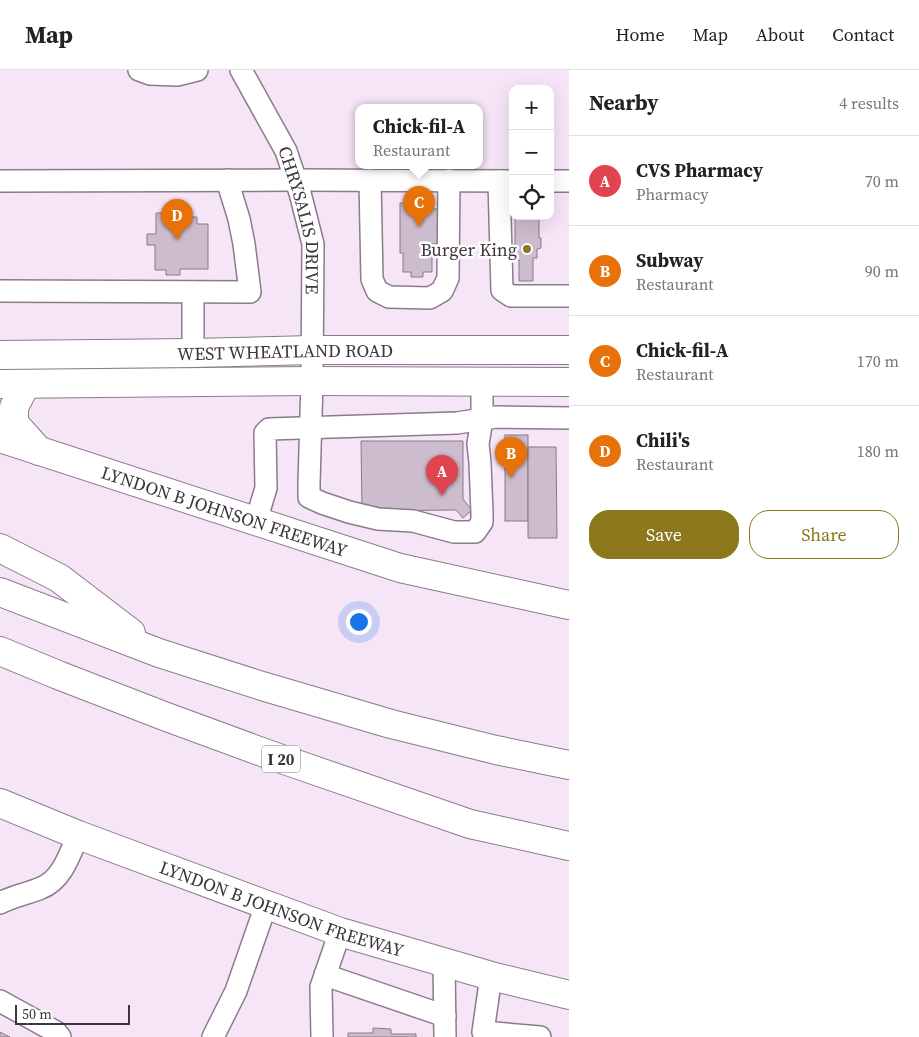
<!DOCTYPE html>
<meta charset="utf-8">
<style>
body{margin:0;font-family:"Source Serif 4",serif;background:#f2f2f2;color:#222}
.controls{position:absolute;right:15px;top:15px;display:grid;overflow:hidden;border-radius:10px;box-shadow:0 5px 20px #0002}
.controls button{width:45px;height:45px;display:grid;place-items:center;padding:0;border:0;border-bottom:1px solid #e0e0e0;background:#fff;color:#222;font:25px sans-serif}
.scale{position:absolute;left:15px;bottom:12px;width:115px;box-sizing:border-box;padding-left:5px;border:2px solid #3d363e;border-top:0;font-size:14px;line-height:18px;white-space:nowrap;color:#3d363e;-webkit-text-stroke:4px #fff;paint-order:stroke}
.you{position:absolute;left:358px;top:551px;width:18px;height:18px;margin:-12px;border:4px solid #fff;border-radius:50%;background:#1a73e8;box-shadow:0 0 0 8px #1a73e833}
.badge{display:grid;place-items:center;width:32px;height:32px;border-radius:50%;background:#8c771c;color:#fff;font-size:16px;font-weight:700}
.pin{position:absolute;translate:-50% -41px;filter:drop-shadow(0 1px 2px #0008)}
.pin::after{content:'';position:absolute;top:26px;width:18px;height:15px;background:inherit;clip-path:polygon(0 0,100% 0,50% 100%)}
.popup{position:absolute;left:355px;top:34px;width:128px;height:65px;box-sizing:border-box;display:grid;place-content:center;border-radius:10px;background:#fff;filter:drop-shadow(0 1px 4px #0005);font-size:16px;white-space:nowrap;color:#767676}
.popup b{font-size:19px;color:#222}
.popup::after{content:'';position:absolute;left:50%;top:100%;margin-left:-10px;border:10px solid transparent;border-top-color:#fff}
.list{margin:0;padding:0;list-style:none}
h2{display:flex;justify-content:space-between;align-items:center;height:65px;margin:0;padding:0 20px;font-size:21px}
h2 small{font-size:16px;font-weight:400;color:#767676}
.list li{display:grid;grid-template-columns:32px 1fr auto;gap:15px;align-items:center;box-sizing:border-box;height:90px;padding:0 20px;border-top:1px solid #e0e0e0}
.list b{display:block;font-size:19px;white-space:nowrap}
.list p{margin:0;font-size:16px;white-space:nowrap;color:#767676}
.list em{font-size:16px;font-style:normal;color:#767676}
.actions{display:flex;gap:10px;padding:15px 20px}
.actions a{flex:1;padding:11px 0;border:1px solid #8c771c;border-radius:20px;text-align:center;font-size:18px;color:#8c771c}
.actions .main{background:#8c771c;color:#fff}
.icon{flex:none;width:28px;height:28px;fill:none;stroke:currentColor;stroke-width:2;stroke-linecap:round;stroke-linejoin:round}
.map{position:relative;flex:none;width:569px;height:967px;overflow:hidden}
header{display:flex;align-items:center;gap:30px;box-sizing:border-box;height:70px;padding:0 25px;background:#fff;border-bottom:1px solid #e0e0e0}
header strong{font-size:24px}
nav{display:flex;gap:28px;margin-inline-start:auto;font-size:18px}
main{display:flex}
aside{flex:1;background:#fff}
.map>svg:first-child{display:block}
.building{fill:#cdbcce;stroke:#89798a}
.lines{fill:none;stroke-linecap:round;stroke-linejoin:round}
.minor-casing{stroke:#8b7b8b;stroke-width:24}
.major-casing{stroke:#8b7b8b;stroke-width:30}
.highway-casing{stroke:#8b7b8b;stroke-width:30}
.minor{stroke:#fff;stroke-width:21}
.major{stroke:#fff;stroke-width:28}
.highway{stroke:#fff;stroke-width:28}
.poi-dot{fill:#8c771c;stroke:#fff;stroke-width:2}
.labels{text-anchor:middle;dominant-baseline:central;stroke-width:5;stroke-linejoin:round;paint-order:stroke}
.shield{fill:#fff;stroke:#777278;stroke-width:1}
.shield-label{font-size:16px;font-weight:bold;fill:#3d363e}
.street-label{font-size:18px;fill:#3d363e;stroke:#fff}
.poi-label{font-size:18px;fill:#3d363e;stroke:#fff;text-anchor:end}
</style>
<header>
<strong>Map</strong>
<nav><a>Home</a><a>Map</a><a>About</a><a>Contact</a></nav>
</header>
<main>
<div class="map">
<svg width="569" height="967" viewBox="0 0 569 967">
<rect width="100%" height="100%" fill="#f6e4f7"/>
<g class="building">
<path d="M408 126H432V139H439V174H432V202H423V207H411V202H403V183H400V133H408Z"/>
<path d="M156 143H183V147H197V154H208V199H180V205H166V200H155V175H147V164H156Z"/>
<path d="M515 146H539V168H541V178L537 179V188H533V211H519V190H515Z"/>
<rect x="505" y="365" width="23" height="86"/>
<path d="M361 371H463V429L472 440 463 448 456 440 362 441Z"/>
<path d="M528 377H556L557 468H528Z"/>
<path d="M373 958 391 959V964H416V967H348V963H373Z"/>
<path d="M0 962 10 967H0Z"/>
</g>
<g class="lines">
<defs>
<g id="minor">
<path d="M139 0 150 4 177 5 197 0"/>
<path id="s1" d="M241 0 286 81 300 123 313 174 312 311 309 413V427L322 433 349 442 378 449 413 451 454 462H475L482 452V443L480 393 478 374 482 349V312"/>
<path d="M370 110 372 209 377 221 389 227 430 228 442 221 448 208 449 110"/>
<path d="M0 111 296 110 513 111"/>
<path d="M499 111 502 220 511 226H569"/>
<path d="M550 111H569"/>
<path d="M0 221 250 222 244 174 239 149 227 110"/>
<path d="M193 283V222"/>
<path d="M256 451 266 418 265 363 269 359 457 353 496 347 569 348"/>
<path d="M0 833C13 826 27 824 41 818 62 810 70 784 78 765"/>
<path d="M444 892 445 967"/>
<path d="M325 905 445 946"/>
<path d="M491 906 483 962 540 967"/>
<path d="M0 931 56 962 60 967"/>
<path d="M213 967 236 921 266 835"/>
<path d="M322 967 321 917 340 862"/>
</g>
<g id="major">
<path id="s2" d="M0 285 193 283 312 280H569"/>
<path d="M0 314 312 311 569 312"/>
<path d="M26 314 14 337V353L39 381"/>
<path id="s3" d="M0 368 400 498 569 535"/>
<path id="s4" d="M0 733 78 765 340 862 491 906 569 925"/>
</g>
<g id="highway">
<path d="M0 478 59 508 131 563"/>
<path d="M0 522 159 583 262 616 391 654 496 680 569 695"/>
<path d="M0 581 58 605 164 646 270 685 470 754 569 776"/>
</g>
</defs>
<use href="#minor" class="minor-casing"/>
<use href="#major" class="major-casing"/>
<use href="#highway" class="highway-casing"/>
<use href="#minor" class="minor"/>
<use href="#major" class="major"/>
<use href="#highway" class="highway"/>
</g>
<circle class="poi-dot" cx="527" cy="179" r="5"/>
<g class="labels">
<rect class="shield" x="262" y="675.5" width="38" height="27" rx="4"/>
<g class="shield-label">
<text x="281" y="689">I 20</text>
</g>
<g class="street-label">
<text stroke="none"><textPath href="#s1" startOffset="164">CHRYSALIS DRIVE</textPath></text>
<text stroke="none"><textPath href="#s2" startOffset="285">WEST WHEATLAND ROAD</textPath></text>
<text stroke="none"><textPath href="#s3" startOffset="236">LYNDON B JOHNSON FREEWAY</textPath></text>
<text stroke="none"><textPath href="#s4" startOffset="301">LYNDON B JOHNSON FREEWAY</textPath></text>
</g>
<g class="poi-label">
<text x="517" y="179">Burger King</text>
</g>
</g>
</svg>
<div class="controls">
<button>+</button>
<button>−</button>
<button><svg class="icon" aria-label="locate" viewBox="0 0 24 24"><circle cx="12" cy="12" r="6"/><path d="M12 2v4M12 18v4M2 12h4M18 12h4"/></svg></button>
</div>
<div class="scale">50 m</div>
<div class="you"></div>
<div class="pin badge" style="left:442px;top:426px;background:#e0444e">A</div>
<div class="pin badge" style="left:511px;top:408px;background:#e8710a">B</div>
<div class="pin badge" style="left:419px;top:157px;background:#e8710a">C</div>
<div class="popup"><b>Chick-fil-A</b>Restaurant</div>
<div class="pin badge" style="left:177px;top:170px;background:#e8710a">D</div>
</div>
<aside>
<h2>Nearby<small>4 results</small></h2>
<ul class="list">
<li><span class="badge" style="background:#e0444e">A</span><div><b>CVS Pharmacy</b><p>Pharmacy</p></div><em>70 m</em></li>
<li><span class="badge" style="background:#e8710a">B</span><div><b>Subway</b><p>Restaurant</p></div><em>90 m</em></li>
<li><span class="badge" style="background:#e8710a">C</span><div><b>Chick-fil-A</b><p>Restaurant</p></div><em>170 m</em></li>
<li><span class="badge" style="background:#e8710a">D</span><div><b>Chili's</b><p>Restaurant</p></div><em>180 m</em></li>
</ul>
<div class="actions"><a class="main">Save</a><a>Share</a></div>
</aside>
</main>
